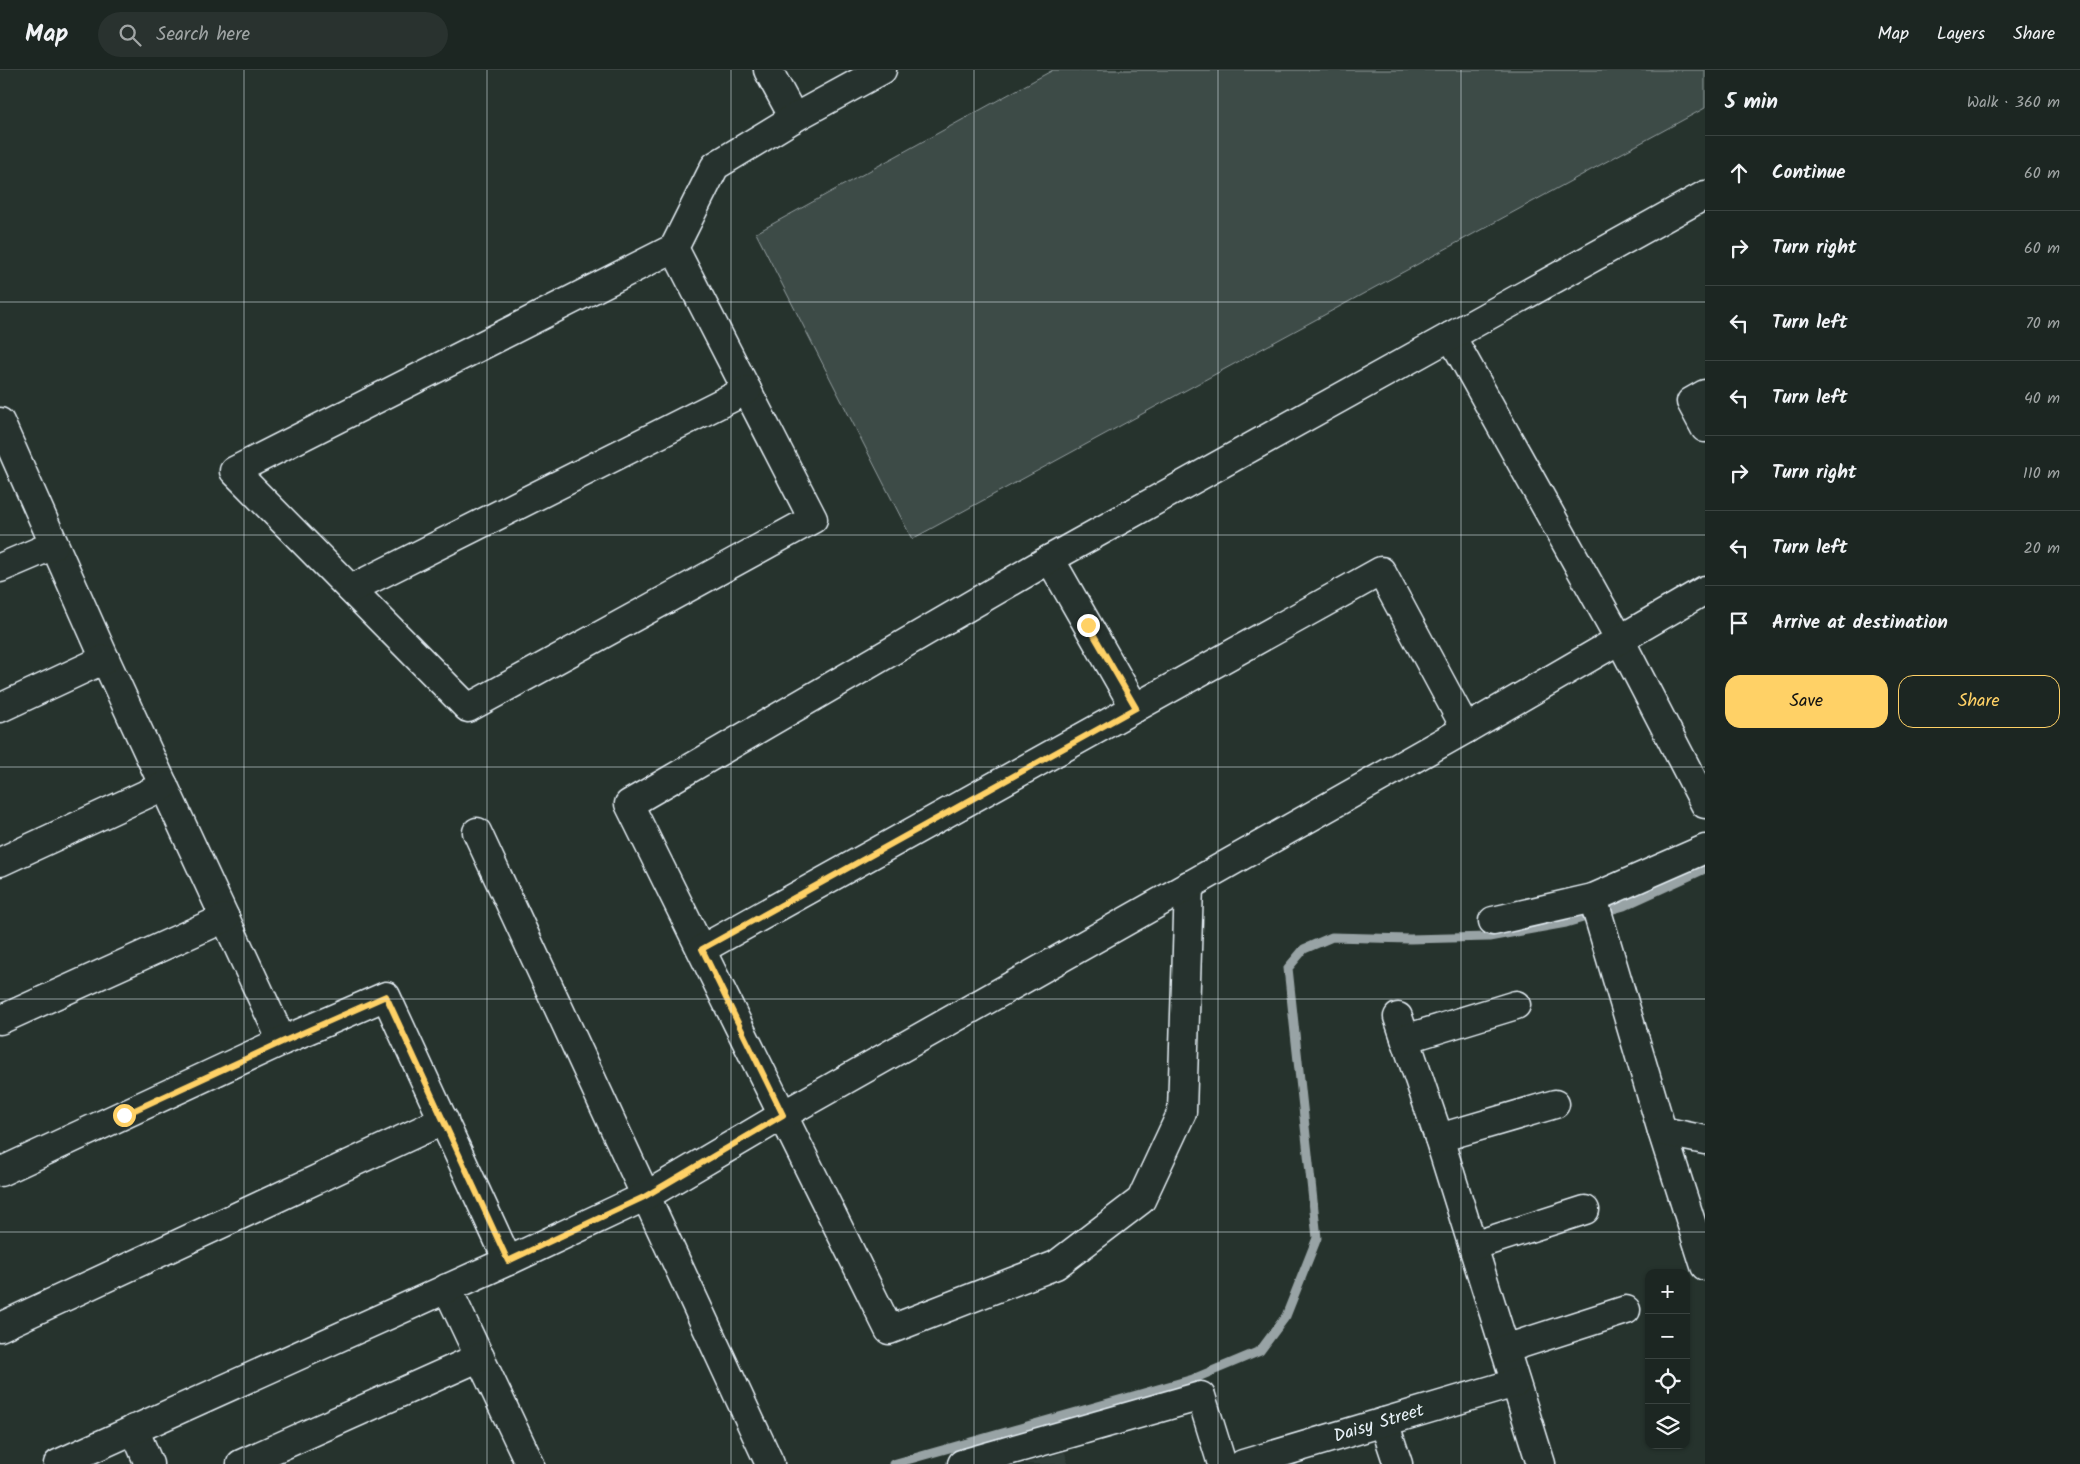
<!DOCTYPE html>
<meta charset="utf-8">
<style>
body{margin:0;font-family:Kalam,sans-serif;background:#29322f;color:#f1f3f6}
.controls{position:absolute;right:15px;bottom:15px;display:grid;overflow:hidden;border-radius:10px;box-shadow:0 1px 4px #0004}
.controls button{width:45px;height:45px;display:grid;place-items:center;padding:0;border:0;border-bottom:1px solid #3a4340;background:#1c2622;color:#f1f3f6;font:25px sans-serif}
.stop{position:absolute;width:15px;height:15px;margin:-11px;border:4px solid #ffd166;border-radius:50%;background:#fff}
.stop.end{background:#ffd166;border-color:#fff;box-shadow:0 1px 5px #0008}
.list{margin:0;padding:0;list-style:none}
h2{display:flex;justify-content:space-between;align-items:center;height:65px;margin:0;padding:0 20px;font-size:21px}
h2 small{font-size:16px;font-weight:400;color:#a0a5a5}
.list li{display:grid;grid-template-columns:32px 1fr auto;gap:15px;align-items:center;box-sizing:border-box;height:75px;padding:0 20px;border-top:1px solid #3a4340}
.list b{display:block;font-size:19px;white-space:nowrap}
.list em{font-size:16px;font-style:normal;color:#a0a5a5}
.actions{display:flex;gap:10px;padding:15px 20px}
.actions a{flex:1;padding:11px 0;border:1px solid #ffd166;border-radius:15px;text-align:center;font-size:18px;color:#ffd166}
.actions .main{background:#ffd166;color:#111}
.icon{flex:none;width:28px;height:28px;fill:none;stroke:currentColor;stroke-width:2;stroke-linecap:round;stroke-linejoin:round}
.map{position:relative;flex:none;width:1705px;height:1394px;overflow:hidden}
header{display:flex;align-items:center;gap:30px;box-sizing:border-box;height:70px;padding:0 25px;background:#1c2622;border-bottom:1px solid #3a4340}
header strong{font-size:24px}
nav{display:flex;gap:28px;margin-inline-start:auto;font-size:18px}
.search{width:350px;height:45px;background:#29322f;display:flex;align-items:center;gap:12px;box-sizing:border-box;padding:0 18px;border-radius:28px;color:#a0a5a5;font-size:19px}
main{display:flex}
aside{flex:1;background:#1c2622}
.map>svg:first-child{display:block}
.built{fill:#333f3a}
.green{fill:#3e4b47;stroke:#939ea0}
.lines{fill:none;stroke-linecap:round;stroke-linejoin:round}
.stream{stroke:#98a3a5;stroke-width:9}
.minor-casing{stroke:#e8f1f8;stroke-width:31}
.minor{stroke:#26332d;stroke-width:28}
.route{stroke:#ffd166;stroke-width:6}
.grid{fill:none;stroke:#e8f1f8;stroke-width:1;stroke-opacity:0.55}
.labels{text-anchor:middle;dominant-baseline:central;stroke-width:4;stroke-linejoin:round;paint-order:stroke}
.street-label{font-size:18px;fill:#e8f1f8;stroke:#26332d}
</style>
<header>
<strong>Map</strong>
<div class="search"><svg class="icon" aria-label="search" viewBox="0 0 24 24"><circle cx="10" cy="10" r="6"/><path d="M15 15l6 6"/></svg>Search here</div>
<nav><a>Map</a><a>Layers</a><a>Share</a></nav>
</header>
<main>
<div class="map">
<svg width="1705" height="1394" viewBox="0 0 1705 1394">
<rect width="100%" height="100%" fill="#26332d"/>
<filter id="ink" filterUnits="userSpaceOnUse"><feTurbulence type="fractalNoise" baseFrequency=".02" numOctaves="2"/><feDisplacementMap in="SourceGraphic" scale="10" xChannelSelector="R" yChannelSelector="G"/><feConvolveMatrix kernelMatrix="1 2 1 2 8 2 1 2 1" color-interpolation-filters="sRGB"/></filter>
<g filter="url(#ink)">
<path class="built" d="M1065 1382 1068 1394H1024Z"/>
<path class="green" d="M1053 0H1705V38L912 469 756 163Z"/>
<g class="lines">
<path class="stream" d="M893 1394 1193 1309 1260 1281 1286 1246 1317 1168 1288 898 1304 879 1332 867 1410 869 1489 867 1566 853 1624 836 1705 799"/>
<defs>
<g id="minor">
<path d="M768 0 794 48"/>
<path d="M674 178 813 449 468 638 234 401 674 178 715 96 794 48 882 0"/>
<path d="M1451 266 1619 568 1705 734"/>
<path d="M1705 324 1691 332 1705 358"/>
<path d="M0 352 105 589 282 971"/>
<path d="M1050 489 1135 638"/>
<path d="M0 498 54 475"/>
<path d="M351 519 747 320"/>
<path d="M0 638 105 589"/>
<path d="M477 762 770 1394"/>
<path d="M0 792 164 716"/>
<path d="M1189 815 1182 1042 1141 1130 1056 1195 889 1260 629 734 1050 489 1705 125"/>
<path d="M1593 828 1662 1061 1705 1196"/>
<path d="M1493 851 1593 828 1705 779"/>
<path d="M702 879 1381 501 1466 659"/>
<path d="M1398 947 1439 1068 1541 1394"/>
<path d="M0 950 225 848"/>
<path d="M1405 969 1516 935"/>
<path d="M1662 1061 1705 1070"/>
<path d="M1439 1068 1555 1034"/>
<path d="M0 1102 282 971 386 926 508 1191"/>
<path d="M1473 1176 1585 1140"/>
<path d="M447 1218 530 1394"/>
<path d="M0 1257 444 1050"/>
<path d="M1505 1279 1626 1240"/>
<path d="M1384 1352 1398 1394"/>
<path d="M134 1359 149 1394"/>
<path d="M58 1394 508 1191 644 1127 783 1045 1466 659 1705 520"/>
<path d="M241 1394 480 1287"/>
<path d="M962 1394 1201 1326 1222 1394"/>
<path d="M1243 1394 1515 1313"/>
</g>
</defs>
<use href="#minor" class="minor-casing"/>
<use href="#minor" class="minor"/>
</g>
</g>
<g class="lines" filter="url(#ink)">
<path class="route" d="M124 1045 282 972 386 926 508 1191 644 1127 783 1045 702 879 1136 638 1088 555"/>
</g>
<path class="grid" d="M244 0V1394M487 0V1394M731 0V1394M974 0V1394M1218 0V1394M1461 0V1394M0 232H1705M0 465H1705M0 697H1705M0 929H1705M0 1162H1705"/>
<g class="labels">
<g class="street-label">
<text transform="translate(1379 1354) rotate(-17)">Daisy Street</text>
</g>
</g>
</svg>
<div class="controls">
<button>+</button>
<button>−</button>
<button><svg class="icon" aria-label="locate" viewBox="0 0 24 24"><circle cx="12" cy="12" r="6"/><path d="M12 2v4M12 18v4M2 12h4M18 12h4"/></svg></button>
<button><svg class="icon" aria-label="layers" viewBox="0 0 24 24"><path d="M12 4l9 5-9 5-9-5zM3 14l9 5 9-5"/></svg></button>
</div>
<div class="stop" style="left:124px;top:1045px"></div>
<div class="stop end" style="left:1088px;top:555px"></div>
</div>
<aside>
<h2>5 min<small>Walk · 360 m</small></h2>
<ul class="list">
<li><svg class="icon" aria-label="ahead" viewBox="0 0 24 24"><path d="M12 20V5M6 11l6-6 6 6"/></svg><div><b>Continue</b></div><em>60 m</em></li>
<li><svg class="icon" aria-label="right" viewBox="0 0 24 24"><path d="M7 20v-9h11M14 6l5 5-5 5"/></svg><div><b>Turn right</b></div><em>60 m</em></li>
<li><svg class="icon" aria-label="left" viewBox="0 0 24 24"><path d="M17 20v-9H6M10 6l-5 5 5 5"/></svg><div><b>Turn left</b></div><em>70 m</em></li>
<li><svg class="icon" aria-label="left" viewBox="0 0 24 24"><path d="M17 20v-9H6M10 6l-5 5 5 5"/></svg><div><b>Turn left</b></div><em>40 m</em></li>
<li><svg class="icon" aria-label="right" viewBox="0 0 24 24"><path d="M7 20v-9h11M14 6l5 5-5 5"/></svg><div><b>Turn right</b></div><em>110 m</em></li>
<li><svg class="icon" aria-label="left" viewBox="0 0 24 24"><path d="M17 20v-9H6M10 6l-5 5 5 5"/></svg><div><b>Turn left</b></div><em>20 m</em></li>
<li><svg class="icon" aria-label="arrive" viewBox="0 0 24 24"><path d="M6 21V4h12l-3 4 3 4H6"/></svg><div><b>Arrive at destination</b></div></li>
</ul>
<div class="actions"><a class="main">Save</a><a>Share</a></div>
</aside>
</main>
